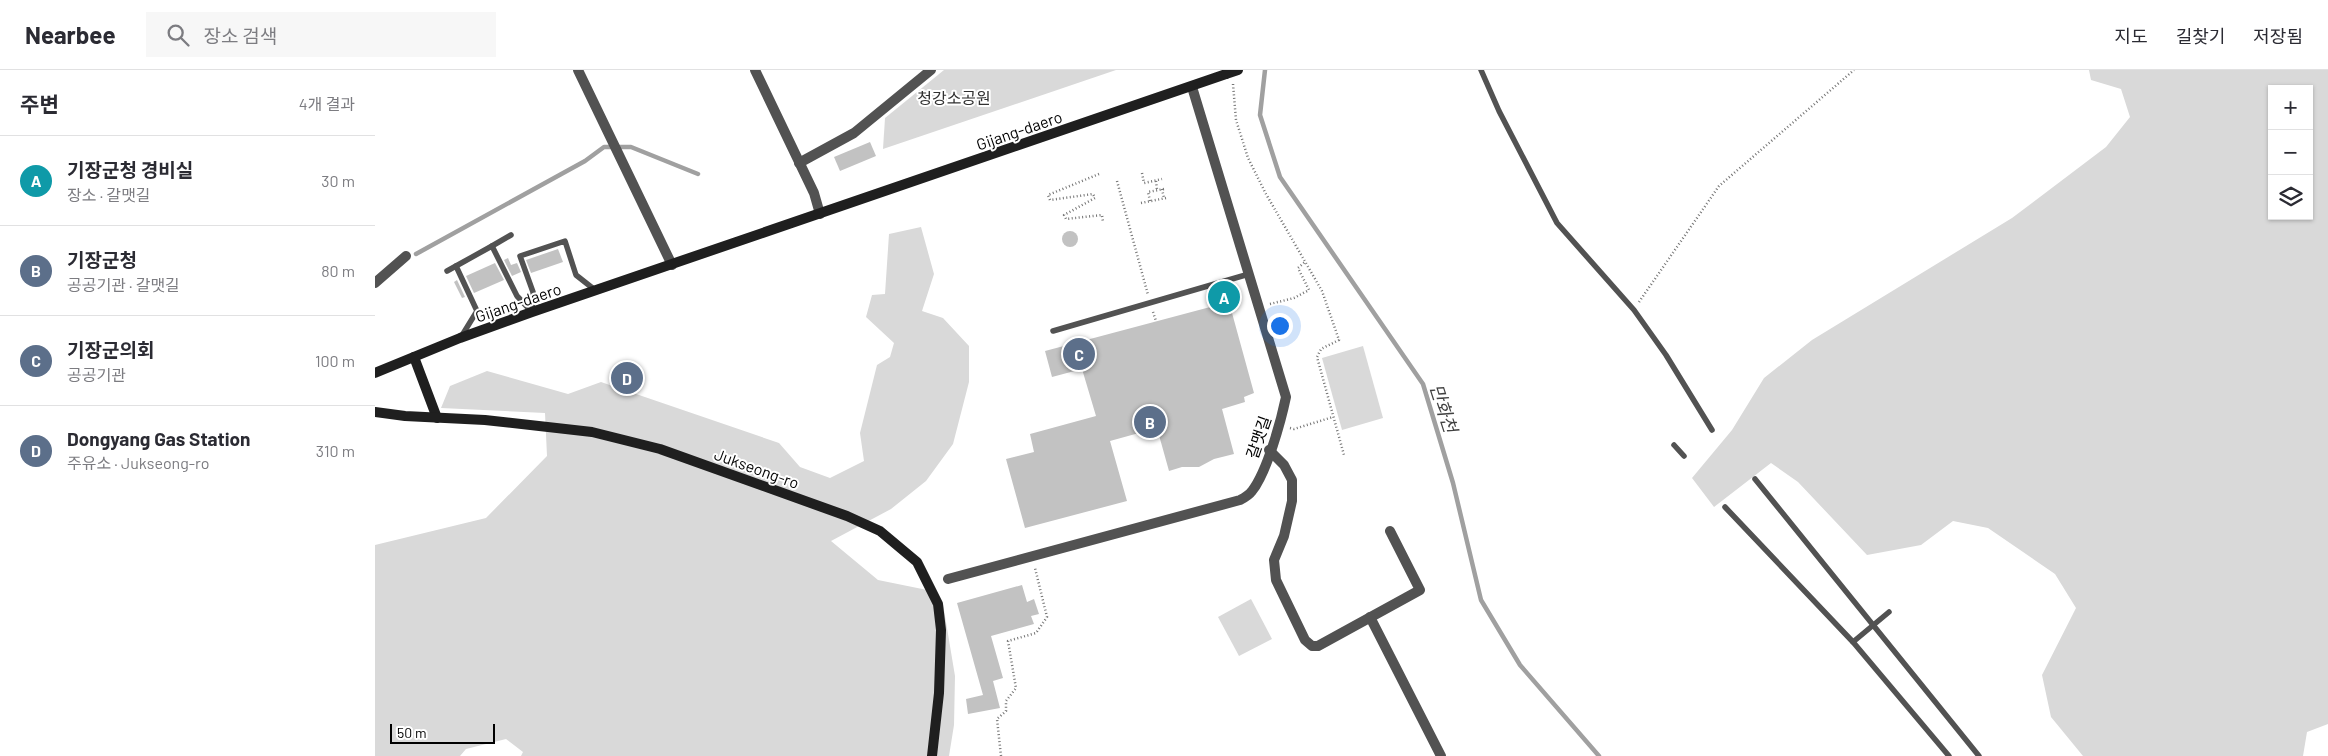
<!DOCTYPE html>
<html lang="ko">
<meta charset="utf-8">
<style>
body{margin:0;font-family:Barlow,"Noto Sans KR",sans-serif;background:#f7f7f7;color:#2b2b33}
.controls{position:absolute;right:15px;top:15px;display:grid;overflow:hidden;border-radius:0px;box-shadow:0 1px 4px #0004}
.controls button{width:45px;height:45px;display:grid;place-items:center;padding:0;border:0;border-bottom:1px solid #e1e1e2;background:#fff;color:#2b2b33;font:25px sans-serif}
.scale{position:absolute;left:15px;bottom:12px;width:105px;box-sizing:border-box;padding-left:5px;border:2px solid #000;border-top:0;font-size:14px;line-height:18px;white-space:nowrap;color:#000;-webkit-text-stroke:4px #fff;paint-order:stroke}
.you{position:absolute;left:904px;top:255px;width:18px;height:18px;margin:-12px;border:4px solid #fff;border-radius:50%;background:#1a73e8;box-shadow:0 0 0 8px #1a73e833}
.badge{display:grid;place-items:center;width:32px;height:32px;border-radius:50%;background:#2563eb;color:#fff;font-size:16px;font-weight:700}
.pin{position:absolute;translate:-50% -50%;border:2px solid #fff;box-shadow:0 1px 5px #0006}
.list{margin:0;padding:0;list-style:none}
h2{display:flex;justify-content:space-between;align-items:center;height:65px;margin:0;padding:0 20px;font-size:21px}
h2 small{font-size:16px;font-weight:400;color:#7c7c81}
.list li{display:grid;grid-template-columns:32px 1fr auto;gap:15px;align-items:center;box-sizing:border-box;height:90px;padding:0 20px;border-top:1px solid #e1e1e2}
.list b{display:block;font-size:19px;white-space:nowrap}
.list p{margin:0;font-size:16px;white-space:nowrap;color:#7c7c81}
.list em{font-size:16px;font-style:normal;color:#7c7c81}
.icon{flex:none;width:28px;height:28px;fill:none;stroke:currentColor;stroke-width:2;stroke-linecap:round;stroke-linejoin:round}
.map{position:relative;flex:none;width:1953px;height:686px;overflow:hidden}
header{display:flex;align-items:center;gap:30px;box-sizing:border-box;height:70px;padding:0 25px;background:#fff;border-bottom:1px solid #e1e1e2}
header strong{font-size:24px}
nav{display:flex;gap:28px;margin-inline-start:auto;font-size:18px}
.search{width:350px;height:45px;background:#f7f7f7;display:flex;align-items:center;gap:12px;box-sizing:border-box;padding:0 18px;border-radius:0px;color:#7c7c81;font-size:19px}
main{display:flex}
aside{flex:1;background:#fff}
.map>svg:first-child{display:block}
.green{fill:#d9d9d9;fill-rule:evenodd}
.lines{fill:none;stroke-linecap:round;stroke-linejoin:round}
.stream{stroke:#a0a0a0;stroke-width:4.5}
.building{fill:#c2c2c2}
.path{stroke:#747474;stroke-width:2.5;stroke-dasharray:1 2.5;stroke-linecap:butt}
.lane{stroke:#525252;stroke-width:5.5}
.street{stroke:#525252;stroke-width:10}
.secondary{stroke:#1f1f1f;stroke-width:10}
.secondary-bridge{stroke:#1f1f1f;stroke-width:10}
.labels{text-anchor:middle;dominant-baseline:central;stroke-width:4;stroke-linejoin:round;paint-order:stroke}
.park-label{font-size:16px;fill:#303030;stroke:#fff}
.street-label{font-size:16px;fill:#000;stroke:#fff}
.water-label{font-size:18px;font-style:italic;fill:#414141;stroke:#fff}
</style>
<header>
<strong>Nearbee</strong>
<div class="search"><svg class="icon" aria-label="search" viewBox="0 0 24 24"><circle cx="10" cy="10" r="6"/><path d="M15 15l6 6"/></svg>장소 검색</div>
<nav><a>지도</a><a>길찾기</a><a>저장됨</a></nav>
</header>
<main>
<aside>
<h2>주변<small>4개 결과</small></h2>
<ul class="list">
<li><span class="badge" style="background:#0f9aa8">A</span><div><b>기장군청 경비실</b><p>장소 · 갈맷길</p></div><em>30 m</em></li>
<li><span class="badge" style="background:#5c6f8a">B</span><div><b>기장군청</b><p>공공기관 · 갈맷길</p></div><em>80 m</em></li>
<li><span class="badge" style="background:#5c6f8a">C</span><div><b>기장군의회</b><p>공공기관</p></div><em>100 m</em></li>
<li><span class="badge" style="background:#5c6f8a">D</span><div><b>Dongyang Gas Station</b><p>주유소 · Jukseong-ro</p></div><em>310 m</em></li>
</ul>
</aside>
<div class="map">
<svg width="1953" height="686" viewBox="0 0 1953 686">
<rect width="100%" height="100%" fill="#fff"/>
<g class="green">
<path d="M569 0H741L508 79 510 48Z"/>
<path d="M1714 0H1953V654L1932 662 1928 686H1708L1676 647 1667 605 1701 538 1680 504 1613 458 1578 451 1546 475 1492 485 1423 412 1396 393 1339 437 1317 408 1357 360 1389 308 1437 270 1637 148 1731 77 1755 47 1746 19 1716 10ZM1897 19H1934V146H1897Z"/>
<path d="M546 157 559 204 547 241 568 248 594 276V312L578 374 551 411 516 439 456 471 503 510 562 522 568 534 580 606 579 655 574 686H146L148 682 131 669 91 679 85 686H0V475L111 448 172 386 170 343 66 338 75 316 112 301 193 324 226 312 404 373 425 397 455 408 489 391 485 363 502 295 515 287 519 273 491 247 497 225 510 224 514 164Z"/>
<path d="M988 276 1008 348 967 360 947 288Z"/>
<path d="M876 529 897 569 864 586 843 547Z"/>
</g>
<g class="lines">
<g class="stream">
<path d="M890 0 885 45 905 107 1048 314 1078 413 1106 530 1145 595 1224 686"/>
<path d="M41 184 210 91 229 77H256L323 104"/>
</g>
</g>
<g class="building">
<path d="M495 72 501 86 465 101 459 87Z"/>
<circle cx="695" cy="169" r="8"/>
<path d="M183 179 188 192 156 203 151 190Z"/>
<path d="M133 188 136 195 142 193 146 202 137 206 129 190Z"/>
<path d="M120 193 129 210 99 223 91 206Z"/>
<path d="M82 210 90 227 87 228 79 212Z"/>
<path d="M854 232 879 323 869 327 870 332 847 339 859 384 839 389 824 397H807L794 401 782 358 735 371 752 431 650 458 631 389 659 382 655 364 721 346 707 299 677 307 670 281Z"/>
<path d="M647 515 652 532 659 529 664 544 656 546 659 554 616 566 628 608 618 611 625 638 593 644 591 629 608 625 582 533Z"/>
</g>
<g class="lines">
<g class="path">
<path d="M858 14 861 50 873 88 891 124 947 221 964 270 946 279 942 287 969 385"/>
<path d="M767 103 769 113 787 109"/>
<path d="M724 104 673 125 675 130 718 124 720 128 689 145 691 149 727 145 728 152"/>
<path d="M742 111 773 225"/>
<path d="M781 111 782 120"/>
<path d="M787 119 789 128"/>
<path d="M775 131 773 122 789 119"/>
<path d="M766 133 791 128"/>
<path d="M1264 232 1344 116 1479 0"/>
<path d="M895 234 919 228 934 220 923 198 930 192"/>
<path d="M778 242 781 251"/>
<path d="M915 358 919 359 958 347"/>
<path d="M626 686 622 649 631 641V631L641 618 633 571 661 563 672 547 660 498"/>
</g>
<g class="lane">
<path d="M1106 0 1124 41 1182 153 1259 240 1291 285 1337 360"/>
<path d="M117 176 136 165"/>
<path d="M72 201 81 196"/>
<path d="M157 242 158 222 145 186 190 171 201 205 220 220"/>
<path d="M678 261 874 204"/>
<path d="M86 267 102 241 81 196 117 176 142 226 157 242"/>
<path d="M1299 375 1309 386"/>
<path d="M1380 409 1604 686"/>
<path d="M1350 437 1478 572 1574 686"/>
<path d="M1478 572 1514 542"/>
</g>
<g class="street">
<path d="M203 0 297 195"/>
<path d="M380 0 439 123 445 144"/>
<path d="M424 93 479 63 556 0"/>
<path d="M0 213 31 186"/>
<path d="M894 380 909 395 917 410V431L909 466 899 490 901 510 930 570 937 576H943L1045 520 1015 461"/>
<path d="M573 509 865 430C869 428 874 425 877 421 892 402 906 351 911 327L817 17"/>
<path d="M995 547 1066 686"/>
</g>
<g class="secondary">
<path d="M39 287 62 348"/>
<path d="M0 303 85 268 157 242 851 4"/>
<path d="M0 342 30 346 110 350 217 362 285 379 472 446 505 461 542 492 563 534 566 560 564 623 557 686"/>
</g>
<path class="secondary-bridge" d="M851 4 863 0"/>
</g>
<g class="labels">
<g class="park-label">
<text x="579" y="27">청강소공원</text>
</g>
<g class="street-label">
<text transform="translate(644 60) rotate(-19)">Gijang-daero</text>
<text transform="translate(143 232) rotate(-19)">Gijang-daero</text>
<text transform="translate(883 367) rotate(-71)">갈맷길</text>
<text transform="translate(382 398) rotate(20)">Jukseong-ro</text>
</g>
<g class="water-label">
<text transform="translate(1069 338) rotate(72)">만화천</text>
</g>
</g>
</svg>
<div class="controls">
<button>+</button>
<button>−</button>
<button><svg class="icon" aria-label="layers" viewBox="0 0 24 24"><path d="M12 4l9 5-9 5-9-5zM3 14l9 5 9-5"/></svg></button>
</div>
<div class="scale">50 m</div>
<div class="you"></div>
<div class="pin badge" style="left:849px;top:227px;background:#0f9aa8">A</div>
<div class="pin badge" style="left:775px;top:352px;background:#5c6f8a">B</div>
<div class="pin badge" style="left:704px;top:284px;background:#5c6f8a">C</div>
<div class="pin badge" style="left:252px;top:308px;background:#5c6f8a">D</div>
</div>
</main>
